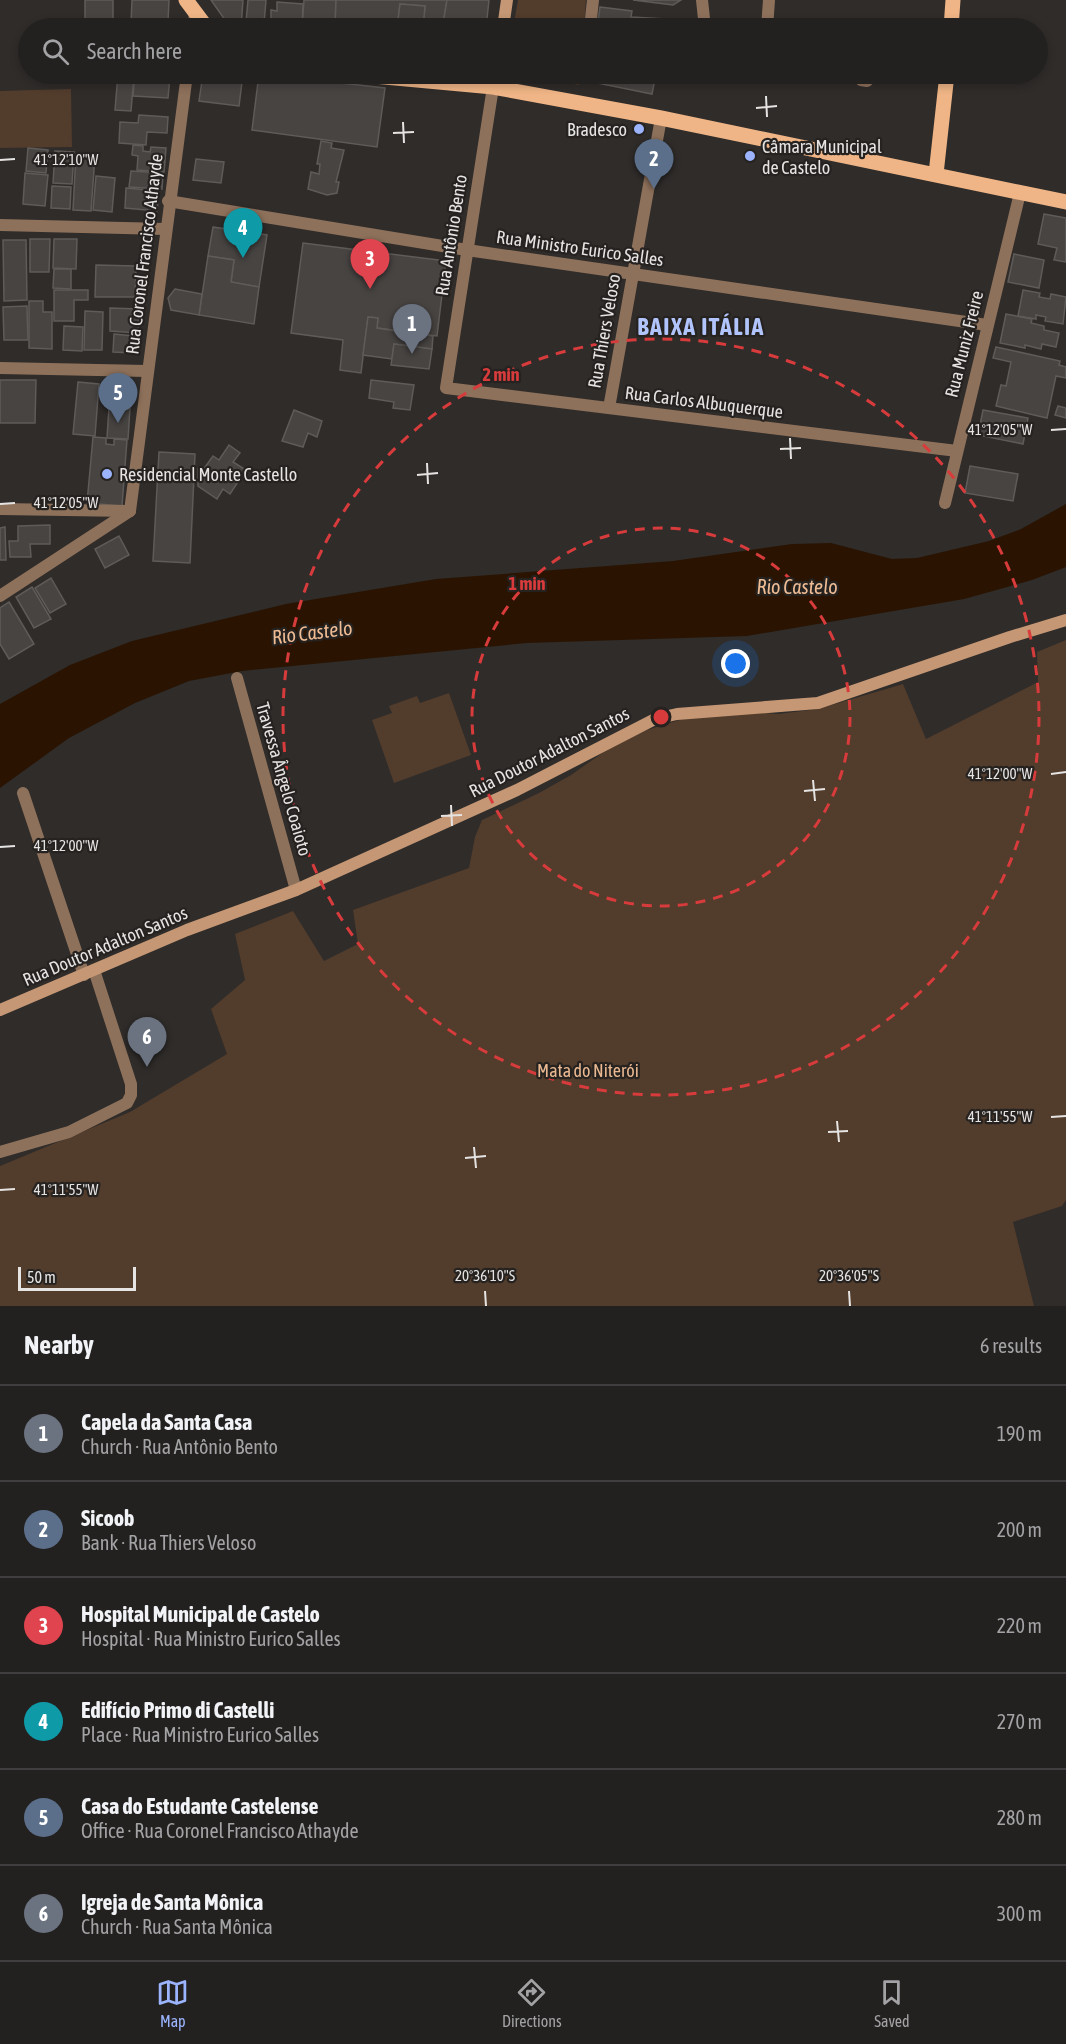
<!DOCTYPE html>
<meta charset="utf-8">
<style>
body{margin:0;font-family:"Asap Condensed",sans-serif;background:#2b2929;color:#f1f3f6}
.scale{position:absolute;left:18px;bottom:15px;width:118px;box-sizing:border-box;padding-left:6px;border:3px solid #e6e4e3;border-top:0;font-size:16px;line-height:21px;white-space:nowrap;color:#e6e4e3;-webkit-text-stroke:4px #252220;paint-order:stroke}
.you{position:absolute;left:736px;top:664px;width:21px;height:21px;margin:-15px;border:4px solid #fff;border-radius:50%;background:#1a73e8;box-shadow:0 0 0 9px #1a73e833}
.badge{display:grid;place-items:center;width:39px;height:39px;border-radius:50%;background:#9bb4fd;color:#fff;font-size:20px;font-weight:700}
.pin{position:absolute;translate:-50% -50px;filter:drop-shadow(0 2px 3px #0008)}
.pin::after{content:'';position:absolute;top:32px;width:21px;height:18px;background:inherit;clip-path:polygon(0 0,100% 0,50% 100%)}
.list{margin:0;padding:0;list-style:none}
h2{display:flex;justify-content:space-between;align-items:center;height:78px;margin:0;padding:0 24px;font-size:26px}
h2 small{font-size:20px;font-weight:400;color:#a3a3a5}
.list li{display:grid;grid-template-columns:39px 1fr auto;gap:18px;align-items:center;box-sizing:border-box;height:96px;padding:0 24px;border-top:2px solid #403e3e}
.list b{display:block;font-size:22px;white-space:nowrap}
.list p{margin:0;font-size:20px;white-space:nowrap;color:#a3a3a5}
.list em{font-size:20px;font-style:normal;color:#a3a3a5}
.icon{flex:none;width:33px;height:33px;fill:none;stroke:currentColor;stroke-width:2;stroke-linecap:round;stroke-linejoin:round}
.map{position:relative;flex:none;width:1066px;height:1306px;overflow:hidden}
.search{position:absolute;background:#232120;box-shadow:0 3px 9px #0003;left:18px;right:18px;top:18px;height:66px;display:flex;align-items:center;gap:15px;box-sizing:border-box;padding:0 21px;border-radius:33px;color:#a3a3a5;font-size:22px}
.sheet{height:654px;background:#232120}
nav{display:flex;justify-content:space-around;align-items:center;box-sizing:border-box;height:84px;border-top:2px solid #403e3e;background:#232120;font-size:16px;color:#a3a3a5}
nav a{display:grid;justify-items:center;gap:3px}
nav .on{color:#9bb4fd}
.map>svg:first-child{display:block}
.green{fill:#523c2c}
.water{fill:#2a1401}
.building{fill:#474442;stroke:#5f5b59;stroke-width:1.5}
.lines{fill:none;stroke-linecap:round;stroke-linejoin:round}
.minor{stroke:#8e715b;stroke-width:12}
.secondary{stroke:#c59774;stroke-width:12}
.primary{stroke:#f0b586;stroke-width:15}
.ticks{fill:none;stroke:#e6e4e3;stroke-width:2}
.ring{fill:none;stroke:#d83b3b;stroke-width:3;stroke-dasharray:10 8}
.poi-dot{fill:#9bb4fd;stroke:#252220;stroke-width:2}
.labels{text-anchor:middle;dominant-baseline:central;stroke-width:4.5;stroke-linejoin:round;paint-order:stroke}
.poi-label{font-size:18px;fill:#e6e4e3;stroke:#252220;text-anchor:start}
.street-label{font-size:18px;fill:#e6e4e3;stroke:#252220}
.park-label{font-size:18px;fill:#ebb991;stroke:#252220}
.water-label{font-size:20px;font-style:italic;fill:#efbc94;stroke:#252220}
.district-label{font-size:24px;font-weight:bold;letter-spacing:1.5px;fill:#b1c4fb;stroke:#252220}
.ticks-label{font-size:15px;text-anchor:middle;fill:#e6e4e3;stroke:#252220;stroke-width:4.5;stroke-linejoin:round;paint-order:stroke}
.centre{fill:#d83b3b;stroke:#252220;stroke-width:3}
.ring-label{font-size:18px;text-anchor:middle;font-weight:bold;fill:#d83b3b;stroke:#252220;stroke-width:4.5;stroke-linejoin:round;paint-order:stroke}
</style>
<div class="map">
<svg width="1066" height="1306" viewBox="0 0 1066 1306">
<rect width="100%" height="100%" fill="#2f2c2a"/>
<g class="green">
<path d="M518 0H586L584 28H513Z"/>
<path d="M522 74H580L579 85Z"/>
<path d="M71 89 72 147 0 148V91Z"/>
<path d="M1066 640V1200L1062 1206 1013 1222 1034 1306H0V1166L130 1112 227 1054 211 1009 245 980 235 934 293 911 324 961 358 944 353 910 469 868 475 837 482 820 539 793 571 775 608 749 647 730 689 717 754 712 778 714 818 709 903 684 926 739 1038 682 1037 652Z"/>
<path d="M449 693 471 755 394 783 372 720 392 713 389 706 417 696 420 703Z"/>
</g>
<path class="water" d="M1066 504V567L1032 580 964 599 747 636 527 643 242 671 189 681 135 703 69 738 0 788V704L70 665 132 641 286 604 436 579 673 561 792 544 831 543 892 559 917 558 989 541 1021 529Z"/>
<g class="building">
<rect x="85" y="0" width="28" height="28"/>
<path d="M132 0H169L168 22 131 23Z"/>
<path d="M211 0H243L241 28 230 27Z"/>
<path d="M248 0H266L264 24 246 22Z"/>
<path d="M304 0H336L335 28H302Z"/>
<path d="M336 0H447L443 24H450L449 28H423L425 6 400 4 397 28H335Z"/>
<path d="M447 0H489L486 28 443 24Z"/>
<path d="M633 0H681L673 5Z"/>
<path d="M277 2 303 4 302 28H266L267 21H271V10L277 11Z"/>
<path d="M400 4 425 6 423 28H397Z"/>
<path d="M600 7 632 11 631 17 666 19 664 28H597Z"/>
<path d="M450 24 478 28H449Z"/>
<path d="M118 74H134L131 111 115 110Z"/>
<path d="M135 74H157V76L170 77 168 98 133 96Z"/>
<path d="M203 74H243L239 106 199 101Z"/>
<path d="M259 74 385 88 377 147 252 130Z"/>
<path d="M593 74H656L652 94 592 82Z"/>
<path d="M139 115 168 117 167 133 147 132 146 145 119 143 120 122 138 123Z"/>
<path d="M321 141 332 143 331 148 344 150 336 182H339L337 193 327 195 308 189 311 172 319 174 320 164H317Z"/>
<path d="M133 145 143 146V151L150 152 151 147 166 148 164 172 137 170 138 156 132 155Z"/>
<path d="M28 148 48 150 46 173 26 171Z"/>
<path d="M55 151 74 152 72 184 53 183Z"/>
<path d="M76 154 95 156 91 211 73 210Z"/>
<path d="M196 159 224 162 221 183 193 180Z"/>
<path d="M131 171 163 173 162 189 129 187Z"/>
<path d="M25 173 48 175 45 206 23 204Z"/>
<path d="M96 176 115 178 112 212 93 210Z"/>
<path d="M52 186 71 187 70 209 51 208Z"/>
<path d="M126 188 159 191 157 211 125 208Z"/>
<path d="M1044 214 1066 218V262L1054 260 1057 248 1038 244Z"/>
<path d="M213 227 267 235 259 287 231 282 234 260 208 256Z"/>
<path d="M30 239H50L49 272H30Z"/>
<path d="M54 239H77L76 269 53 268Z"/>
<path d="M3 240H26L27 300 4 301Z"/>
<path d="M303 243 446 261 437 336 377 328 378 318 368 317 361 373 340 370 343 340 291 333Z"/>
<path d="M1014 254 1044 260 1039 288 1008 282Z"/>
<path d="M208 256 234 260 231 282 259 287 254 324 199 315Z"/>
<path d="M96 265 136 266 135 297H95Z"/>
<path d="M54 269H71V289L53 288Z"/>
<path d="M175 289 202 294 199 315 171 310 168 298Z"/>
<path d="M54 290H88V300H74V321H54Z"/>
<path d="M1023 290 1040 293 1039 297 1050 299 1051 294 1066 297 1063 324 1045 321 1046 317 1036 315V319L1018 316Z"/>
<path d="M29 301H43V312H52V349L29 348Z"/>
<path d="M27 306 28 340H4L3 307Z"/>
<path d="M110 308 139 309 138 333 110 331Z"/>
<path d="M85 311 103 312 102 350H84Z"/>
<path d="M1006 314 1032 319 1031 323 1044 326V330L1059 333 1056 347 1042 344 1041 349 1025 345V348L1000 343Z"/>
<path d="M368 317 378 318 377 328 433 336 432 349 394 344 392 359 363 355Z"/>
<path d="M64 326 83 327 82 351 63 350Z"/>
<path d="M114 334 134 336 133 353 113 352Z"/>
<path d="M394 344 432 349 429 369 391 365Z"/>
<path d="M996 347 1060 361 1059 365 1066 367V378L1056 376 1047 418 996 406 1001 385 1006 386 1011 362 993 358Z"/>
<path d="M112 379 132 381 130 407 109 406Z"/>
<path d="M0 380H36L35 423H0Z"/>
<path d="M371 380 414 385 410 410 393 408 394 402 369 398Z"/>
<path d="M78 382 99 384 95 436 73 434Z"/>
<path d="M1058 406 1066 408V418L1055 415Z"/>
<path d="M109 407 130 408 128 439 107 438Z"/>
<path d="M294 410 322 421 317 437 308 433 303 447 282 441Z"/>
<path d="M983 410 1028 418 1023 444 978 435Z"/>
<path d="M93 437 106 438V444L114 445V439L127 440 122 506 87 503Z"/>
<path d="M229 445 240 453 233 462 246 470 230 494 223 489 217 499 198 486V469L203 470 213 456 219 460Z"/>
<path d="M159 452 195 454 190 563 153 561Z"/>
<path d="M970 466 1018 474 1013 501 965 493Z"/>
<path d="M50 525V544H30L31 557H10L9 541H18V526Z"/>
<path d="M5 527 6 560H0V528Z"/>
<path d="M119 536 129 555 105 568 95 549Z"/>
<path d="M51 578 66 604 50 613 35 588Z"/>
<path d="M32 587 51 619 34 628 16 597Z"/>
<path d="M9 602 34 644 9 659 0 644V608Z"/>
</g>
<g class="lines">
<g class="minor">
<path d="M702 0 705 28"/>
<path d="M193 28 195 14"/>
<path d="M590 28 593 0"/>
<path d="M767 28 769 0"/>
<path d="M856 74 861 80 867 81 874 74"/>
<path d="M493 87 446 388 957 451"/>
<path d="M168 201 467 250 987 325"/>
<path d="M0 225 165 229"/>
<path d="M0 368 147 371"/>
<path d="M609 408 661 118"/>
<path d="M945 503 1020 193"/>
<path d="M0 509 130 511"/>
<path d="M130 511 187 74"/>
<path d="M0 596 130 511"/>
<path d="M237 678 296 890"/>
<path d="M23 793 84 975"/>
<path d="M0 1152 69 1132 127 1103 131 1095V1084L94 970"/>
</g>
<g class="secondary">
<path d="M503 28 507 0"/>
<path d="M493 87 495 74"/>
<path d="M0 1010 187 930 296 890 517 790 655 719 677 714 818 703 1010 637 1066 620"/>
</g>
<g class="primary">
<path d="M186 0 207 28"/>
<path d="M951 28 953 0"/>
<path d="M352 74 493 87 661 118 1066 202"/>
<path d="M936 174 947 74"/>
</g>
</g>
<path class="ticks" d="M766 96 767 117M756 108 777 106M403 122 404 143M393 133 414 132M0 160 15 159M1051 430 1066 429M790 438 791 459M780 449 801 448M427 463 428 484M417 475 438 473M0 504 15 503M1051 774 1066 772M813 780 815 801M804 791 825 789M451 805 452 826M441 816 462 815M0 847 15 846M1051 1117 1066 1116M837 1121 839 1142M828 1132 848 1131M474 1147 476 1168M465 1158 486 1156M0 1190 15 1189M485 1291 486 1306M849 1291 850 1306"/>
<g class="ring">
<circle cx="661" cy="717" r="189"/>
<circle cx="661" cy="717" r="378"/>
</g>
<g class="poi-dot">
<circle cx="639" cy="129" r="6"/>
<circle cx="750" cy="156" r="6"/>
<circle cx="107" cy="474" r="6"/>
</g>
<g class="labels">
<g class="poi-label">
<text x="627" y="129" text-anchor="end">Bradesco</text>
<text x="762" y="146">Câmara Municipal<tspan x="762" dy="21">de Castelo</tspan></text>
<text x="119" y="474">Residencial Monte Castello</text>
</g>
<g class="street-label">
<text transform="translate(451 235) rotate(-81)">Rua Antônio Bento</text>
<text transform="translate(580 248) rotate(8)">Rua Ministro Eurico Salles</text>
<text transform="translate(144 254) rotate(-83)">Rua Coronel Francisco Athayde</text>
<text transform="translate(604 331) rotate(-80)">Rua Thiers Veloso</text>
<text transform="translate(964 344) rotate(-76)">Rua Muniz Freire</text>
<text transform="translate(704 402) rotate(7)">Rua Carlos Albuquerque</text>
<text transform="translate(549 752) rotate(-27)">Rua Doutor Adalton Santos</text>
<text transform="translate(284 779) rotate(74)">Travessa Ângelo Coaioto</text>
<text transform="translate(105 946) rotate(-23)">Rua Doutor Adalton Santos</text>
</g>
<g class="park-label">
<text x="588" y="1070">Mata do Niterói</text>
</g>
<g class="water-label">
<text x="797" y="586">Rio Castelo</text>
<text transform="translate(312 632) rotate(-7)">Rio Castelo</text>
</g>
<g class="district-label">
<text x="701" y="326">BAIXA ITÁLIA</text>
</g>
</g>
<g class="ticks-label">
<text x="66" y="165">41°12'10"W</text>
<text x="1000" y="435">41°12'05"W</text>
<text x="66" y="508">41°12'05"W</text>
<text x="1000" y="779">41°12'00"W</text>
<text x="66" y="851">41°12'00"W</text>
<text x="1000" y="1122">41°11'55"W</text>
<text x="66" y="1195">41°11'55"W</text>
<text x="485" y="1281">20°36'10"S</text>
<text x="849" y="1281">20°36'05"S</text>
</g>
<circle cx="661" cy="717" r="9" class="centre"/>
<g class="ring-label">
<text x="501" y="381">2 min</text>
<text x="527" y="590">1 min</text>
</g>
</svg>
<div class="scale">50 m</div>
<div class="you"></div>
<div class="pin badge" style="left:412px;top:354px;background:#6b7280">1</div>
<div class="pin badge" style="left:654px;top:189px;background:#5c6f8a">2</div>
<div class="pin badge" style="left:370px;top:289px;background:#e0444e">3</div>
<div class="pin badge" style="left:243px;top:258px;background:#0f9aa8">4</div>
<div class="pin badge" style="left:118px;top:423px;background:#5c6f8a">5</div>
<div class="pin badge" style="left:147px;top:1067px;background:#6b7280">6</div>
<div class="search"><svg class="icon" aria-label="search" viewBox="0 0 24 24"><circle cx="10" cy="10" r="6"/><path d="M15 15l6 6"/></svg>Search here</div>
</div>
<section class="sheet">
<h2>Nearby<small>6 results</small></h2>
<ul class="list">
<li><span class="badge" style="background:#6b7280">1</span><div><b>Capela da Santa Casa</b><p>Church · Rua Antônio Bento</p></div><em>190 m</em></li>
<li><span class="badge" style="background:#5c6f8a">2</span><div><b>Sicoob</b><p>Bank · Rua Thiers Veloso</p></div><em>200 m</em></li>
<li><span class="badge" style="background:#e0444e">3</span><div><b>Hospital Municipal de Castelo</b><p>Hospital · Rua Ministro Eurico Salles</p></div><em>220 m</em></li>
<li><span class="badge" style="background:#0f9aa8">4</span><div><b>Edifício Primo di Castelli</b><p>Place · Rua Ministro Eurico Salles</p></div><em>270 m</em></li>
<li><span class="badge" style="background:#5c6f8a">5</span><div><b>Casa do Estudante Castelense</b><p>Office · Rua Coronel Francisco Athayde</p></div><em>280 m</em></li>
<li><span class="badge" style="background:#6b7280">6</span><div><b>Igreja de Santa Mônica</b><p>Church · Rua Santa Mônica</p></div><em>300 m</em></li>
</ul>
</section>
<nav>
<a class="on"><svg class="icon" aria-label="map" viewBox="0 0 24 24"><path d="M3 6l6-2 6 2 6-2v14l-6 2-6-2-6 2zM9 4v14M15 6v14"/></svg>Map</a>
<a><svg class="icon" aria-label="directions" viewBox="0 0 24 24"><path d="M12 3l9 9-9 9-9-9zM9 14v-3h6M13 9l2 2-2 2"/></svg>Directions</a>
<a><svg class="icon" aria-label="saved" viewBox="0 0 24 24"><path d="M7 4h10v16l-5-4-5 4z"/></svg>Saved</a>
</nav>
